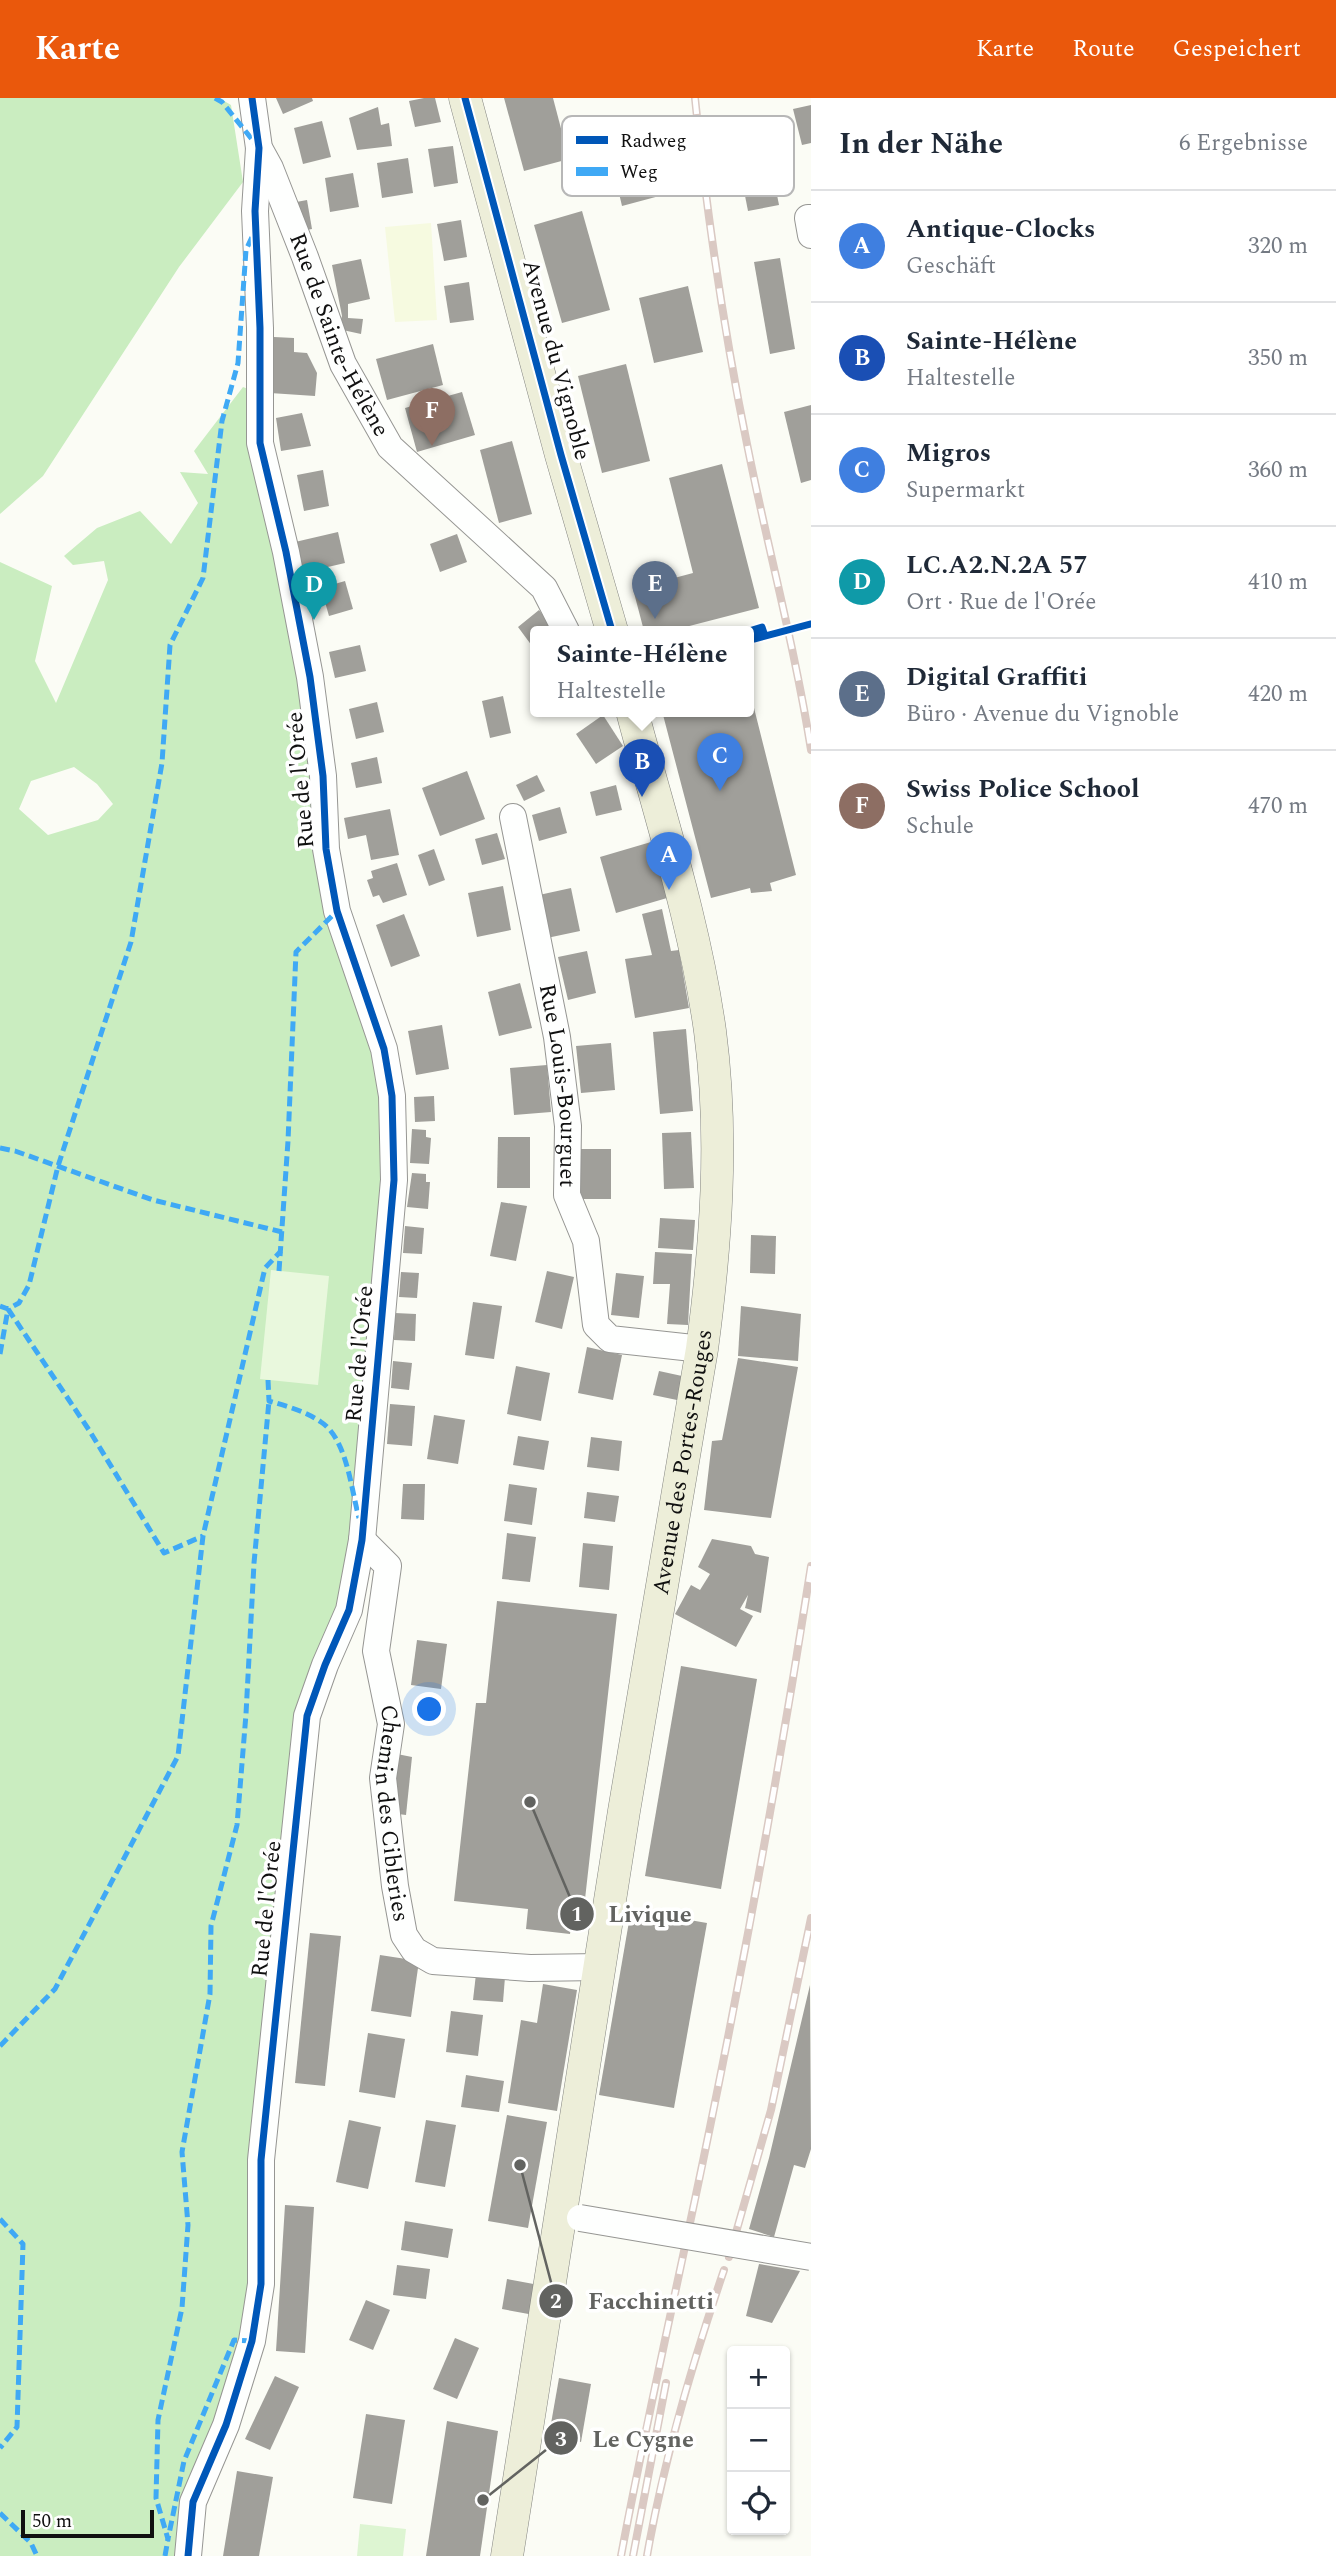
<!DOCTYPE html>
<html lang="de">
<meta charset="utf-8">
<style>
body{margin:0;font-family:Spectral,serif;background:#f2f2f3;color:#1f2937}
.controls{position:absolute;right:21px;bottom:21px;display:grid;overflow:hidden;border-radius:7px;box-shadow:0 2px 5px #0004}
.controls button{width:63px;height:63px;display:grid;place-items:center;padding:0;border:0;border-bottom:2px solid #e0e1e3;background:#fff;color:#1f2937;font:35px sans-serif}
.scale{position:absolute;left:21px;bottom:18px;width:133px;box-sizing:border-box;padding-left:7px;border:4px solid #101010;border-top:0;font-size:19px;line-height:24px;white-space:nowrap;color:#101010;-webkit-text-stroke:5px #fff;paint-order:stroke}
.you{position:absolute;left:430px;top:1612px;width:24px;height:24px;margin:-18px;border:5px solid #fff;border-radius:50%;background:#1a73e8;box-shadow:0 0 0 10px #1a73e833}
.badge{display:grid;place-items:center;width:46px;height:46px;border-radius:50%;background:#ea580c;color:#fff;font-size:23px;font-weight:700}
.pin{position:absolute;translate:-50% -58px;filter:drop-shadow(0 2px 4px #0008)}
.pin::after{content:'';position:absolute;top:37px;width:24px;height:21px;background:inherit;clip-path:polygon(0 0,100% 0,50% 100%)}
.popup{position:absolute;left:530px;top:528px;width:224px;height:91px;box-sizing:border-box;display:grid;place-content:center;border-radius:7px;background:#fff;filter:drop-shadow(0 2px 5px #0005);font-size:23px;white-space:nowrap;color:#747a83}
.popup b{font-size:26px;color:#1f2937}
.popup::after{content:'';position:absolute;left:50%;top:100%;margin-left:-14px;border:14px solid transparent;border-top-color:#fff}
.list{margin:0;padding:0;list-style:none}
h2{display:flex;justify-content:space-between;align-items:center;height:91px;margin:0;padding:0 28px;font-size:30px}
h2 small{font-size:23px;font-weight:400;color:#747a83}
.list li{display:grid;grid-template-columns:46px 1fr auto;gap:21px;align-items:center;box-sizing:border-box;height:112px;padding:0 28px;border-top:2px solid #e0e1e3}
.list b{display:block;font-size:26px;white-space:nowrap}
.list p{margin:0;font-size:23px;white-space:nowrap;color:#747a83}
.list em{font-size:23px;font-style:normal;color:#747a83}
.icon{flex:none;width:38px;height:38px;fill:none;stroke:currentColor;stroke-width:2;stroke-linecap:round;stroke-linejoin:round}
.map{position:relative;flex:none;width:811px;height:2458px;overflow:hidden}
header{display:flex;align-items:center;gap:42px;box-sizing:border-box;height:98px;padding:0 35px;background:#ea580c;color:#fff}
header strong{font-size:33px}
nav{display:flex;gap:38px;margin-inline-start:auto;font-size:24px}
main{display:flex}
aside{flex:1;background:#fff}
.map>svg:first-child{display:block}
.farmland{fill:#f6fae0}
.green{fill:#ddf5d2}
.forest{fill:#caedc0;fill-rule:evenodd}
.pitch{fill:#e9f8dd}
.building{fill:#a09f9a}
.lines{fill:none;stroke-linecap:round;stroke-linejoin:round}
.minor-casing{stroke:#969693;stroke-width:28}
.major-casing{stroke:#838480;stroke-width:33}
.minor{stroke:#fefffe;stroke-width:26}
.major{stroke:#edeed9;stroke-width:32}
.rail-casing{stroke:#dac9c3;stroke-width:8}
.rail{stroke:#fff;stroke-width:5;stroke-dasharray:16;stroke-linecap:butt}
.minor-bridge-casing{stroke:#969693;stroke-width:28;stroke-linecap:butt}
.minor-bridge{stroke:#fefffe;stroke-width:26}
.quiet{stroke:#3fa9f5;stroke-width:5;stroke-dasharray:10 5;stroke-linecap:butt}
.cycleway-casing{stroke:#fff;stroke-width:11}
.cycleway{stroke:#0057b8;stroke-width:7}
.labels{text-anchor:middle;dominant-baseline:central;stroke-width:7;stroke-linejoin:round;paint-order:stroke}
.street-label{font-size:23px;fill:#101010;stroke:#fff}
.key{fill:#fff;stroke:#b7b7b7;stroke-width:2}
.key-label{font-size:19px;fill:#101010}
.leader{fill:none;stroke:#626360;stroke-width:2.5}
.callout-dot{fill:#626360;stroke:#fff;stroke-width:2.5}
.mark-label{font-size:21px;text-anchor:middle;font-weight:bold;fill:#fff}
.callout-label{font-size:24px;text-anchor:middle;font-weight:bold;fill:#626360;stroke:#fff;stroke-width:7;stroke-linejoin:round;paint-order:stroke}
</style>
<header>
<strong>Karte</strong>
<nav><a>Karte</a><a>Route</a><a>Gespeichert</a></nav>
</header>
<main>
<div class="map">
<svg width="811" height="2458" viewBox="0 0 811 2458">
<rect width="100%" height="100%" fill="#fbfcf5"/>
<path class="farmland" d="M431 125 437 222 395 224 385 129Z"/>
<path class="green" d="M360 2426 406 2431 403 2458H357Z"/>
<g class="forest">
<path d="M0 0H219L231 7 243 84 179 169 43 378 0 416Z"/>
<path d="M243 289 259 295 326 751 392 998 362 1442 325 1567 261 2186 188 2458H0V464L52 488 35 563 56 605 108 482 104 463 73 467 64 458 97 430 140 413 171 446 198 405 180 374 208 376 194 353ZM74 669 97 686 113 706 98 722 48 737 19 711 31 683Z"/>
</g>
<path class="pitch" d="M271 1172 329 1178 318 1287 260 1281Z"/>
<g class="building">
<path d="M276 0H312L313 3 283 16Z"/>
<path d="M424 0H435L441 24 415 29 409 3Z"/>
<path d="M504 0H553L569 61 524 73Z"/>
<path d="M811 7V45L802 47 793 11Z"/>
<path d="M378 9 381 27 389 25 392 48 357 52 349 20Z"/>
<path d="M322 23 331 59 303 66 294 30Z"/>
<path d="M670 36 675 56 668 58 678 93 622 108 609 53Z"/>
<path d="M453 48 458 85 434 89 428 51Z"/>
<path d="M768 51 779 107 748 113 737 57Z"/>
<path d="M408 60 413 95 382 100 377 65Z"/>
<path d="M353 75 359 109 330 114 325 80Z"/>
<path d="M307 102 312 131 296 134 291 105Z"/>
<path d="M582 113 610 212 562 225 534 127Z"/>
<path d="M461 122 467 159 444 163 437 126Z"/>
<path d="M780 160 795 251 770 256 754 164Z"/>
<path d="M361 161 370 201 348 206V220L363 221 361 236 338 231 342 218 332 167Z"/>
<path d="M469 184 474 222 450 225 444 188Z"/>
<path d="M688 188 703 254 654 265 639 200Z"/>
<path d="M274 239 294 240V254L307 255 317 275 315 298 270 295Z"/>
<path d="M433 246 443 287 387 302 376 261Z"/>
<path d="M626 266 650 363 602 375 578 278Z"/>
<path d="M462 294 475 337 417 354 405 310Z"/>
<path d="M811 307V382L801 385 784 314Z"/>
<path d="M302 315 311 348 281 353 276 320Z"/>
<path d="M512 343 532 416 499 425 480 352Z"/>
<path d="M722 366 759 510 670 533H644L633 491 693 475 669 380Z"/>
<path d="M323 372 329 408 304 413 297 377Z"/>
<path d="M338 434 345 465 302 475 295 444Z"/>
<path d="M457 436 467 464 440 474 430 446Z"/>
<path d="M345 483 353 511 329 518 321 490Z"/>
<path d="M539 512 555 533H535V552L518 529Z"/>
<path d="M360 547 366 573 335 580 329 554Z"/>
<path d="M749 590 796 777 770 785 772 793 751 795 750 790 711 800 662 613H749Z"/>
<path d="M503 598 511 635 490 640 482 603Z"/>
<path d="M377 604 384 634 356 641 349 611Z"/>
<path d="M603 617 623 648 596 666 576 636Z"/>
<path d="M377 659 382 685 356 690 351 665Z"/>
<path d="M467 673 485 721 440 738 422 690Z"/>
<path d="M537 677 545 693 524 703 516 687Z"/>
<path d="M616 687 622 712 596 718 590 694Z"/>
<path d="M560 709 567 735 539 743 532 717Z"/>
<path d="M390 711 399 757 371 762 366 737 348 741 344 720Z"/>
<path d="M497 735 505 761 482 767 475 741Z"/>
<path d="M651 744 667 800 616 815 600 759Z"/>
<path d="M434 751 445 782 429 788 418 757Z"/>
<path d="M397 765 407 797 383 805 379 797 373 799 367 782 373 780 371 773Z"/>
<path d="M503 788 511 832 477 839 468 795Z"/>
<path d="M571 790 580 833 547 840 539 797Z"/>
<path d="M662 811 671 853 679 852 689 910 635 920 625 861 652 857 642 816Z"/>
<path d="M404 816 420 858 391 869 376 827Z"/>
<path d="M587 853 596 895 568 902 558 859Z"/>
<path d="M520 885 532 930 499 938 488 894Z"/>
<path d="M442 927 449 971 416 977 408 933Z"/>
<path d="M686 931 693 1013 660 1016 653 934Z"/>
<path d="M611 945 615 992 581 995 576 948Z"/>
<path d="M547 967 551 1014 514 1017 510 970Z"/>
<path d="M434 998 435 1023 415 1024 414 999Z"/>
<path d="M412 1031 426 1032V1039L431 1040 429 1066 410 1065Z"/>
<path d="M691 1034 694 1090 664 1091 662 1035Z"/>
<path d="M498 1039H530V1090H497Z"/>
<rect x="576" y="1051" width="35" height="50"/>
<path d="M412 1075 426 1076V1084H430L428 1111 407 1109Z"/>
<path d="M501 1104 527 1108 516 1163 490 1158Z"/>
<path d="M660 1120 695 1122 693 1152 658 1150Z"/>
<path d="M405 1128 424 1130 422 1156 403 1155Z"/>
<path d="M751 1137 776 1138 775 1176 750 1175Z"/>
<path d="M655 1154 692 1156 688 1227 667 1226 670 1186H653Z"/>
<path d="M547 1173 574 1179 562 1231 535 1224Z"/>
<path d="M401 1174 419 1175 417 1200 399 1199Z"/>
<path d="M616 1175 644 1178 639 1220 611 1217Z"/>
<path d="M473 1204 502 1208 494 1261 465 1257Z"/>
<path d="M741 1208 801 1216 798 1263 738 1258Z"/>
<path d="M395 1215 416 1216 415 1243 394 1242Z"/>
<path d="M587 1249 622 1257 613 1302 578 1295Z"/>
<path d="M738 1260 798 1269 771 1420 704 1412 712 1343 722 1342Z"/>
<path d="M393 1263 412 1265 409 1292 391 1290Z"/>
<path d="M516 1268 550 1275 541 1323 507 1316Z"/>
<path d="M659 1273 682 1278 677 1302 653 1297Z"/>
<path d="M390 1306 415 1308 412 1348 387 1346Z"/>
<path d="M434 1317 465 1322 458 1366 427 1361Z"/>
<path d="M518 1338 549 1343 544 1372 513 1367Z"/>
<path d="M591 1339 622 1343 619 1373 587 1369Z"/>
<path d="M403 1386H425L424 1422 401 1421Z"/>
<path d="M509 1386 537 1390 532 1427 504 1423Z"/>
<path d="M587 1394 619 1398 615 1424 584 1420Z"/>
<path d="M507 1435 536 1439 530 1484 502 1481Z"/>
<path d="M712 1441 751 1448 755 1456 769 1459 761 1515 745 1510 748 1497 740 1511 753 1518 736 1549 675 1516 691 1487 700 1492 710 1476 698 1469Z"/>
<path d="M583 1445 613 1448 609 1492 579 1489Z"/>
<path d="M497 1503 617 1516 583 1819 572 1818 570 1836 526 1831 528 1811 454 1803 476 1605H486Z"/>
<path d="M417 1542 447 1546 441 1591 411 1587Z"/>
<path d="M681 1568 757 1581 721 1791 645 1778Z"/>
<path d="M392 1655 412 1659 406 1717 390 1715Z"/>
<path d="M631 1812 707 1825 674 2010 599 1997Z"/>
<path d="M310 1835 341 1838 325 1988 295 1985Z"/>
<path d="M380 1857 419 1863 411 1919 371 1913Z"/>
<path d="M476 1876 505 1879 503 1904 473 1902Z"/>
<path d="M543 1886 577 1892 557 2013 508 2005 521 1922 537 1925Z"/>
<path d="M810 1887 811 2051 805 2070 794 2067 774 2139 749 2131 769 2060Z"/>
<path d="M451 1913 483 1917 478 1958 446 1954Z"/>
<path d="M368 1935 405 1941 395 2000 359 1994Z"/>
<path d="M466 1977 504 1983 499 2014 461 2009Z"/>
<path d="M507 2017 547 2024 528 2130 488 2123Z"/>
<path d="M349 2022 381 2029 368 2091 336 2084Z"/>
<path d="M426 2022 456 2027 445 2089 415 2084Z"/>
<path d="M285 2107 314 2109 305 2255 276 2253Z"/>
<path d="M405 2123 453 2131 448 2160 401 2152Z"/>
<path d="M759 2166 800 2173 772 2225 746 2218Z"/>
<path d="M397 2167 430 2171 426 2201 393 2197Z"/>
<path d="M507 2181 539 2187 534 2217 502 2211Z"/>
<path d="M366 2202 390 2212 373 2252 349 2242Z"/>
<path d="M455 2240 479 2250 457 2301 433 2291Z"/>
<path d="M275 2278 299 2289 270 2352 245 2341Z"/>
<path d="M559 2280 591 2286 581 2344 549 2337Z"/>
<path d="M366 2316 405 2322 392 2406 353 2400Z"/>
<path d="M447 2323 498 2333 480 2458H426Z"/>
<path d="M237 2373 273 2379 259 2458H223Z"/>
</g>
<g class="lines">
<defs>
<g id="minor">
<path id="s1" d="M252 0 259 50 270 70 305 159 343 266 390 349 544 490 566 533"/>
<path d="M811 120H808L811 137"/>
<path id="s2" d="M513 719 557 939 568 1028 567 1097 586 1143 596 1227 610 1241 702 1251"/>
<path id="s3" d="M362 1442 388 1468 376 1553 391 1626 383 1680 395 1788 404 1837 414 1852 433 1863 530 1870 600 1869"/>
<path d="M188 2458 193 2404 226 2327 252 2243 261 2186V2062L307 1618 325 1567 349 1512 362 1442 394 1082 392 998 384 951 337 813 326 751 323 678 310 579 286 454 260 345V230L255 113 259 50"/>
</g>
<g id="major">
<path d="M465 0 561 357 612 533"/>
<path id="s4" d="M507 2458 624 1713 702 1251C716 1147 724 1039 710 933 695 825 660 719 632 613"/>
</g>
</defs>
<use href="#minor" class="minor-casing"/>
<use href="#major" class="major-casing"/>
<use href="#minor" class="minor"/>
<use href="#major" class="major"/>
<defs>
<g id="rail">
<path d="M695 0C707 118 724 234 748 351 768 451 795 550 811 652"/>
<path d="M729 2159 771 2012 811 1820"/>
<path d="M621 2458C648 2314 681 2172 710 2029 748 1843 782 1655 811 1468"/>
<path d="M633 2458 666 2285"/>
<path d="M647 2458C664 2360 692 2266 724 2172"/>
</g>
</defs>
<use href="#rail" class="rail-casing"/>
<use href="#rail" class="rail"/>
<defs>
<path id="minor-bridge" d="M580 2120 811 2159"/>
</defs>
<use href="#minor-bridge" class="minor-bridge-casing"/>
<use href="#minor-bridge" class="minor-bridge"/>
<g class="quiet">
<path d="M215 0 222 4 255 45"/>
<path d="M0 1050 15 1053 153 1102 282 1134"/>
<path d="M279 1173 288 1043 296 854 337 813"/>
<path d="M0 1208 8 1211 19 1205 29 1187 58 1068 131 844 162 665 170 547 203 480 222 323 238 265 246 152 252 139"/>
<path d="M8 1211 89 1332 164 1455 203 1438"/>
<path d="M0 1256 8 1211"/>
<path d="M268 1282 269 1303C286 1308 305 1313 321 1324 347 1341 351 1391 359 1420"/>
<path d="M0 1948 55 1891 178 1658 203 1438 265 1170 281 1153"/>
<path d="M0 2121 23 2146 17 2329 0 2350"/>
<path d="M252 2243 234 2242 184 2363 168 2441 156 2400 158 2322 182 2210 188 2127 182 2054 210 1896 211 1828 237 1727 246 1616 254 1465 269 1303"/>
<path d="M0 2415 31 2445 37 2458"/>
<path d="M165 2458 168 2441"/>
</g>
<defs>
<g id="cycleway">
<path d="M465 0 561 357 612 533"/>
<path d="M749 533 762 529 764 535 752 537 754 541 811 526"/>
<path d="M188 2458 193 2404 226 2327 252 2243 261 2186V2062L307 1618 325 1567 349 1512 362 1442 394 1082 392 998 384 951 337 813 326 751 323 678 310 579 286 454 260 345V230L255 113 259 50 252 0"/>
</g>
</defs>
<use href="#cycleway" class="cycleway-casing"/>
<use href="#cycleway" class="cycleway"/>
</g>
<g class="labels">
<g class="street-label">
<text stroke="none"><textPath href="#s1" startOffset="254">Rue de Sainte-Hélène</textPath></text>
<text transform="translate(556 262) rotate(75)">Avenue du Vignoble</text>
<text transform="translate(301 682) rotate(-95)">Rue de l'Orée</text>
<text stroke="none"><textPath href="#s2" startOffset="273">Rue Louis-Bourguet</textPath></text>
<text transform="translate(360 1256) rotate(-85)">Rue de l'Orée</text>
<text stroke="none"><textPath href="#s4" startOffset="1108">Avenue des Portes-Rouges</textPath></text>
<text stroke="none"><textPath href="#s3" startOffset="287">Chemin des Cibleries</textPath></text>
<text transform="translate(267 1811) rotate(-84)">Rue de l'Orée</text>
</g>
</g>
<rect x="562" y="18" width="232" height="80" rx="10" class="key"/>
<rect x="576" y="38" width="32" height="8" fill="#0057b8"/>
<rect x="576" y="69" width="32" height="9" fill="#3fa9f5"/>
<g class="key-label">
<text x="620" y="49">Radweg</text>
<text x="620" y="80">Weg</text>
</g>
<path class="leader" d="M530 1704L577 1816M520 2067L556 2203M483 2402L561 2340"/>
<g class="callout-dot">
<circle cx="530" cy="1704" r="7"/>
<circle cx="520" cy="2067" r="7"/>
<circle cx="483" cy="2402" r="7"/>
<circle cx="577" cy="1816" r="18"/>
<circle cx="556" cy="2203" r="18"/>
<circle cx="561" cy="2340" r="18"/>
</g>
<g class="mark-label">
<text x="577" y="1823">1</text>
<text x="556" y="2210">2</text>
<text x="561" y="2348">3</text>
</g>
<g class="callout-label">
<text x="650" y="1824">Livique</text>
<text x="651" y="2211">Facchinetti</text>
<text x="643" y="2349">Le Cygne</text>
</g>
</svg>
<div class="controls">
<button>+</button>
<button>−</button>
<button><svg class="icon" aria-label="locate" viewBox="0 0 24 24"><circle cx="12" cy="12" r="6"/><path d="M12 2v4M12 18v4M2 12h4M18 12h4"/></svg></button>
</div>
<div class="scale">50 m</div>
<div class="you"></div>
<div class="pin badge" style="left:669px;top:792px;background:#3f7fe0">A</div>
<div class="pin badge" style="left:642px;top:699px;background:#1a4fb4">B</div>
<div class="popup"><b>Sainte-Hélène</b>Haltestelle</div>
<div class="pin badge" style="left:720px;top:693px;background:#3f7fe0">C</div>
<div class="pin badge" style="left:314px;top:522px;background:#0f9aa8">D</div>
<div class="pin badge" style="left:655px;top:521px;background:#5c6f8a">E</div>
<div class="pin badge" style="left:432px;top:348px;background:#8d6e63">F</div>
</div>
<aside>
<h2>In der Nähe<small>6 Ergebnisse</small></h2>
<ul class="list">
<li><span class="badge" style="background:#3f7fe0">A</span><div><b>Antique-Clocks</b><p>Geschäft</p></div><em>320 m</em></li>
<li><span class="badge" style="background:#1a4fb4">B</span><div><b>Sainte-Hélène</b><p>Haltestelle</p></div><em>350 m</em></li>
<li><span class="badge" style="background:#3f7fe0">C</span><div><b>Migros</b><p>Supermarkt</p></div><em>360 m</em></li>
<li><span class="badge" style="background:#0f9aa8">D</span><div><b>LC.A2.N.2A 57</b><p>Ort · Rue de l'Orée</p></div><em>410 m</em></li>
<li><span class="badge" style="background:#5c6f8a">E</span><div><b>Digital Graffiti</b><p>Büro · Avenue du Vignoble</p></div><em>420 m</em></li>
<li><span class="badge" style="background:#8d6e63">F</span><div><b>Swiss Police School</b><p>Schule</p></div><em>470 m</em></li>
</ul>
</aside>
</main>
